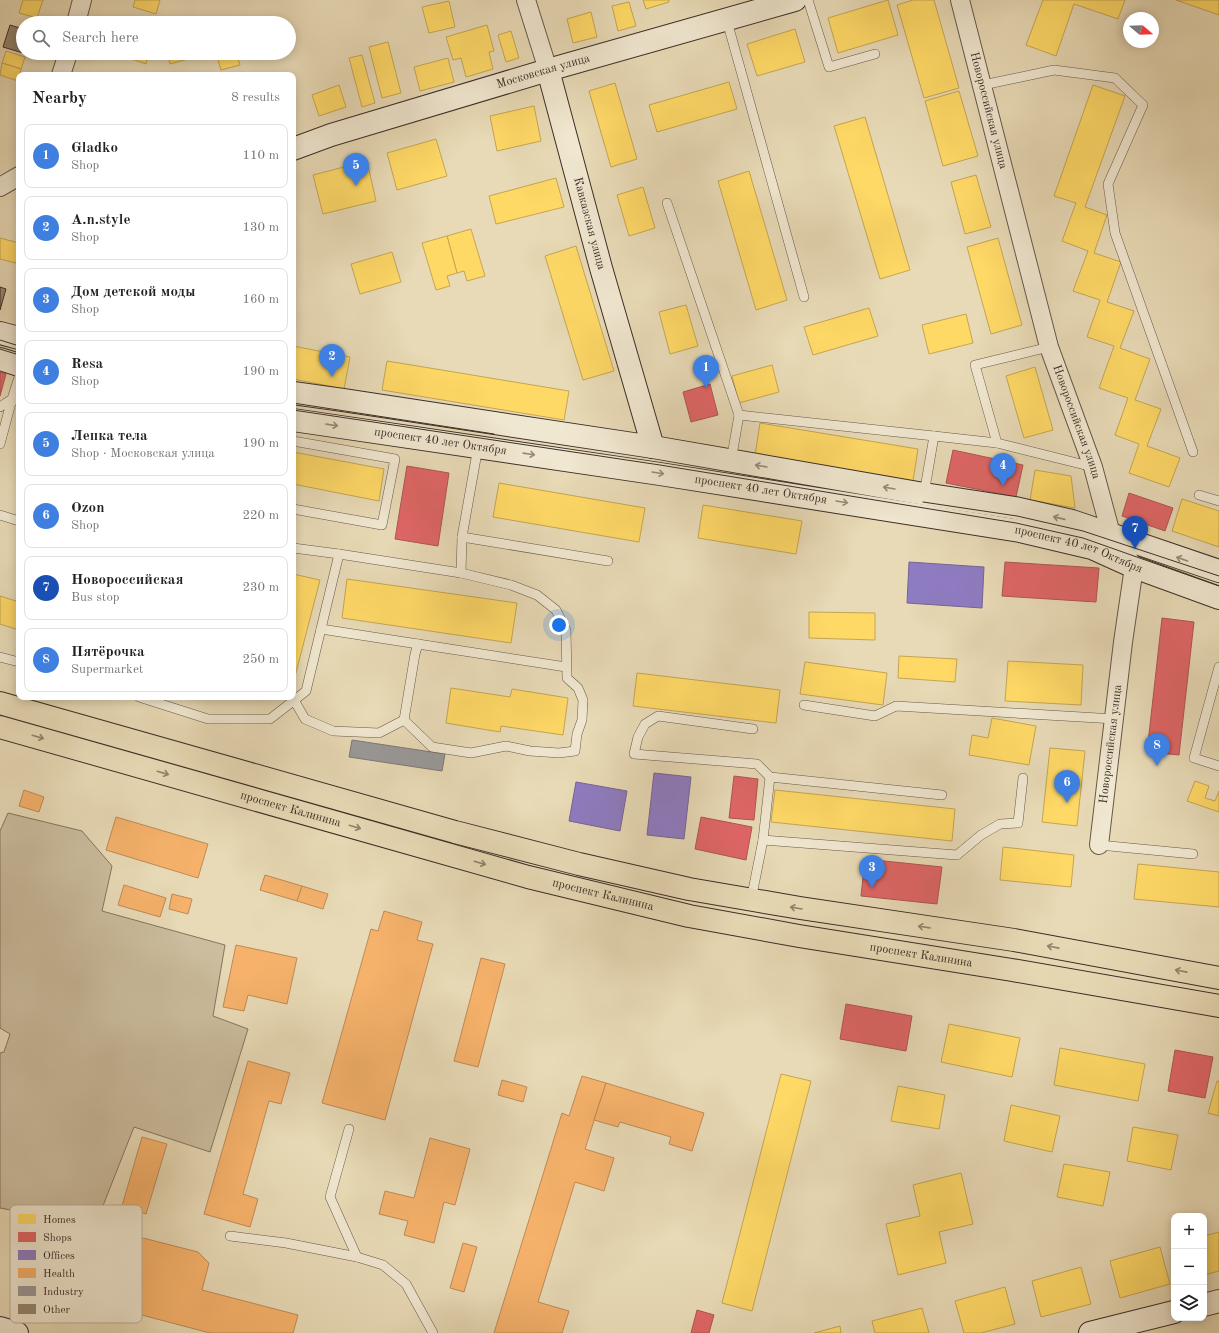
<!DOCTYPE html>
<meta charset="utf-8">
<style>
body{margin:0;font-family:"Old Standard TT",serif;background:#f6f6f6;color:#222}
.controls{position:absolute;right:12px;bottom:12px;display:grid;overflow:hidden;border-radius:8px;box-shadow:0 2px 10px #0003}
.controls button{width:36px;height:36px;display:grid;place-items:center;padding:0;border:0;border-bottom:1px solid #e0e0e0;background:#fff;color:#222;font:20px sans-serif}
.compass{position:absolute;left:1123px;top:12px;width:36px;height:36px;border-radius:50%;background:#fff;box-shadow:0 2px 10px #0003;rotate:109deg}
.you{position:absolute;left:559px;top:625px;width:14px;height:14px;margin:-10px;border:3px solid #fff;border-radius:50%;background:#1a73e8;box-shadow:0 0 0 6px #1a73e833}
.badge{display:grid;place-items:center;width:26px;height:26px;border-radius:50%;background:#d93025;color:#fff;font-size:13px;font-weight:700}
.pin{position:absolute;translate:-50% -33px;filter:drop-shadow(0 1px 2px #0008)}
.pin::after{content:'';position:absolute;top:21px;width:14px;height:12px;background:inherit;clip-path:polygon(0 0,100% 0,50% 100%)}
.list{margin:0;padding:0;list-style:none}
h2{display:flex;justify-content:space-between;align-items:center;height:52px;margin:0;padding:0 16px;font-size:17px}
h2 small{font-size:13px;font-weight:400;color:#767676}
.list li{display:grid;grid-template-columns:26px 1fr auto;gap:12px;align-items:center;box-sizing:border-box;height:64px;margin:0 8px 8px;padding:0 8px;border:1px solid #e0e0e0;border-radius:8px}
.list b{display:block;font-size:15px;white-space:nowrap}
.list p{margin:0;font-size:13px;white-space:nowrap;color:#767676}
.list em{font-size:13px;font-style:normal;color:#767676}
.icon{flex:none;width:22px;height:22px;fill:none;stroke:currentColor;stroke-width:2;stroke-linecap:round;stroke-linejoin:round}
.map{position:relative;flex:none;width:1219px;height:1333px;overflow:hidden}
.search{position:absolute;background:#fff;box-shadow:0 2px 10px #0003;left:16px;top:16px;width:280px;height:44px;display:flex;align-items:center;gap:10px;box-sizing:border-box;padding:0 14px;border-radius:22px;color:#767676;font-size:15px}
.panel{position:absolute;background:#fff;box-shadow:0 2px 10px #0003;left:16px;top:72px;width:280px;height:628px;border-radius:8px}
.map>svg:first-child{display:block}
.green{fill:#cbbd9e;stroke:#837562}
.homes{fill:#ffd966;stroke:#c4a553}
.shops{fill:#e06666;stroke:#ae5553}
.offices{fill:#8e7cc3;stroke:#756494}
.health{fill:#f6b26b;stroke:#be8a57}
.industry{fill:#999;stroke:#7d7977}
.building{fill:#958771;stroke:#3b2d27}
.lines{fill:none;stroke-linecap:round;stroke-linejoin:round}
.lane-casing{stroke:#66584b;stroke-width:10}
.street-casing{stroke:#66584b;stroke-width:20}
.secondary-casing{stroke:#3b2d27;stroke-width:24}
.primary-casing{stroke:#3b2d27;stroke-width:24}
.lane{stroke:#f0e7d0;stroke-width:9}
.street{stroke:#f0e7d0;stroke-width:18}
.secondary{stroke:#f0e7d0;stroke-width:22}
.primary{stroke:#e8dab6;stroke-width:22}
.tram{stroke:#3b2d27;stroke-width:1}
.oneway{stroke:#968a7c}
.oneway2{stroke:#92846e}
.labels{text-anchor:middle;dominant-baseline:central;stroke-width:4;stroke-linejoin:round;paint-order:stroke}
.street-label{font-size:12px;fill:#3b2d27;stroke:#f0e7d0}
.key{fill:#f0e7d0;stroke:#baaf9d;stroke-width:1}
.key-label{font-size:11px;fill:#3b2d27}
</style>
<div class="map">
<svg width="1219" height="1333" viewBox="0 0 1219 1333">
<rect width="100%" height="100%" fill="#e8dab6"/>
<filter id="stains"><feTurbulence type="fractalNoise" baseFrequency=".005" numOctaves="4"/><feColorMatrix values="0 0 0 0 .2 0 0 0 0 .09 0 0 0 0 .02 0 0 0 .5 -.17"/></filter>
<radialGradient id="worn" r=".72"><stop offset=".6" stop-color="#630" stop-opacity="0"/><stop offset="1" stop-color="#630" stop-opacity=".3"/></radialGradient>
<path class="green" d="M8 813 82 831 112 866 102 911 225 945 213 1016 248 1029 210 1152 134 1127 95 1226 0 1208V1053L4 1052 10 1034 0 1028V831Z"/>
<g class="homes">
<path d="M23 0H43L37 18 19 13Z"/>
<path d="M135 0H160L156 14 133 7Z"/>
<path d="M643 0H669V2L646 9Z"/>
<path d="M888 0 898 35 838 53 828 18Z"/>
<path d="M913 0H934L959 88 924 98 897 5Z"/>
<path d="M1043 0H1125L1118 19 1074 4 1056 56 1026 45Z"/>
<path d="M1176 0H1219V15Z"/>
<path d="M449 1 455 27 429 33 422 7Z"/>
<path d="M629 2 636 26 618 31 612 6Z"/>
<path d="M591 12 597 37 573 43 567 19Z"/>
<path d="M487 25 494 51 489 52 493 69 466 77 461 58 453 60 446 37Z"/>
<path d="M795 29 805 62 757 76 747 44Z"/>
<path d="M511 31 519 58 506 62 498 35Z"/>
<path d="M388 42 401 93 382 98 369 47Z"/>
<path d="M6 51 25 57 21 69 2 63Z"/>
<path d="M115 53H149L146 64Z"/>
<path d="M167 53H187L188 59 170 64Z"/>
<path d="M216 53H236L240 65 221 70Z"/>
<path d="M362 55 375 103 362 107 349 58Z"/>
<path d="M448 58 454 82 420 91 414 67Z"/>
<path d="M2 63 21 69 18 81 0 75Z"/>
<path d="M729 82 737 109 657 132 649 105Z"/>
<path d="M615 83 637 159 611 167 589 91Z"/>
<path d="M339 85 346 107 319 116 312 95Z"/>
<path d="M1093 85 1125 96 1085 207 1107 215 1094 253 1121 262 1107 302 1134 311 1120 348 1150 359 1135 400 1161 409 1147 446 1180 458 1169 487 1129 473 1139 444 1115 435 1128 398 1099 388 1114 346 1087 337 1100 300 1073 291 1088 251 1062 241 1076 203 1054 196Z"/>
<path d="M959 91 978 156 943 166 925 101Z"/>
<path d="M534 106 541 141 497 151 490 116Z"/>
<path d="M865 117 910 270 880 279 834 126Z"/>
<path d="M436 139 447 176 397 190 387 153Z"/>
<path d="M367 161 376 201 323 214 313 175Z"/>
<path d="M749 171 787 300 756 310 718 181Z"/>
<path d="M976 175 991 227 965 234 951 182Z"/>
<path d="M556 178 564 207 496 224 489 196Z"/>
<path d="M643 187 655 228 629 236 617 195Z"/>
<path d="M471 229 485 276 467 281 464 271 457 273 447 236Z"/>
<path d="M447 236 457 273 447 276 450 286 436 290 422 243Z"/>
<path d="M0 238 19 243V253L16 263 0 259Z"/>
<path d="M998 238 1022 325 991 334 967 247Z"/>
<path d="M576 246 614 371 583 380 545 256Z"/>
<path d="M392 252 401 282 360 294 351 264Z"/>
<path d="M686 305 698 346 670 354 659 312Z"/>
<path d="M869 308 878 336 813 355 804 327Z"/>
<path d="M966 314 973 343 929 354 922 325Z"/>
<path d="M293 346 350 357 344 389 293 379Z"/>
<path d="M387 361 569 391 564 420 382 390Z"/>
<path d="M772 365 779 392 739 403 732 376Z"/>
<path d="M1035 367 1053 430 1024 438 1006 376Z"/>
<path d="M760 423 918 449 913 481 755 455Z"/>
<path d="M293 452 384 469 379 501 293 484Z"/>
<path d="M1035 470 1071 476 1075 508 1030 500Z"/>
<path d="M499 483 645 508 639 542 493 517Z"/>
<path d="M1182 499 1219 511V547L1172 531Z"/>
<path d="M703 505 802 521 796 554 698 538Z"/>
<path d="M293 574 320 580 293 684Z"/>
<path d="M347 579 517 603 511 643 342 618Z"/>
<path d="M0 596 19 602V630L0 624Z"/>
<path d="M809 612 875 613V640L809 638Z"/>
<path d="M899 656 957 659 955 682 898 678Z"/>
<path d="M1008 661 1083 665 1081 705 1005 701Z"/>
<path d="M805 662 887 673 883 705 800 694Z"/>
<path d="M637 673 780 690 776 723 633 706Z"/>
<path d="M451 688 510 697 512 689 568 698 563 735 501 726 500 732 446 723Z"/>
<path d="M992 718 1036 726 1029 765 969 755 972 735 988 738Z"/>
<path d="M1050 748 1085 751 1077 826 1042 822Z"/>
<path d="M1195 781 1209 786 1205 798 1215 801 1219 791V812L1187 801Z"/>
<path d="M775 790 955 809 952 841 771 822Z"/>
<path d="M1003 847 1074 855 1071 887 1000 880Z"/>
<path d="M1138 864 1219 872V907L1134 899Z"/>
<path d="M949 1024 1020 1038 1012 1077 941 1062Z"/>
<path d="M1060 1048 1145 1064 1138 1101 1054 1085Z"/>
<path d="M781 1074 811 1081 752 1311 722 1303Z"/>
<path d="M1217 1081H1219V1116L1208 1113Z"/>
<path d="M898 1086 945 1095 939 1129 891 1121Z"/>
<path d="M1011 1105 1060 1116 1052 1152 1004 1141Z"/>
<path d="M1133 1127 1178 1135 1171 1170 1127 1161Z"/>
<path d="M1064 1164 1110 1172 1103 1206 1057 1197Z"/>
<path d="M961 1173 973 1224 939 1232 946 1263 898 1275 886 1224 920 1216 913 1185Z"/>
<path d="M1219 1232V1271L1204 1275V1236Z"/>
<path d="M1160 1247 1170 1284 1120 1298 1110 1261Z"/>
<path d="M1081 1267 1091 1304 1041 1317 1032 1281Z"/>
<path d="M1005 1287 1015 1324 981 1333H964L955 1301Z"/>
<path d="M922 1308 929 1333H875L872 1321Z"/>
<path d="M840 1326 841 1333H814Z"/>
</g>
<g class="shops">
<path d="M0 372 6 374 0 396Z"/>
<path d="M710 384 718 415 691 422 683 392Z"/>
<path d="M953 450 1023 465 1016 497 946 483Z"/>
<path d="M407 466 449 473 438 546 395 539Z"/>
<path d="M1129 493 1173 508 1165 531 1122 516Z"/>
<path d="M1005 562 1099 568 1096 602 1002 596Z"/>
<path d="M1162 618 1194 622 1179 755 1147 752Z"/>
<path d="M734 776 758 779 754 820 729 818Z"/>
<path d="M701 817 752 827 746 860 695 849Z"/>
<path d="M865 859 942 867 937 904 861 896Z"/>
<path d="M846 1004 912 1016 906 1051 840 1039Z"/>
<path d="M1175 1050 1213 1057 1205 1098 1168 1091Z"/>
<path d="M697 1310 714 1315 709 1333H691Z"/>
</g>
<g class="offices">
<path d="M909 562 984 567 982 608 907 603Z"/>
<path d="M654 773 691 777 684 839 647 835Z"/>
<path d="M576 782 627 791 620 831 569 821Z"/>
</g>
<g class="health">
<path d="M24 790 44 797 39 812 19 806Z"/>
<path d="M116 817 208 844 198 878 106 850Z"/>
<path d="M265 875 302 886 297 901 260 890Z"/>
<path d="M124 885 166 898 160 917 118 905Z"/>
<path d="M302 886 328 894 323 909 297 901Z"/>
<path d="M172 894 192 899 188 914 169 909Z"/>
<path d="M384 911 422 922 417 940 433 944 385 1120 322 1103 371 929 378 931Z"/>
<path d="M236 945 297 958 287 1004 248 995 244 1011 223 1007Z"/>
<path d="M481 958 505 964 478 1067 454 1061Z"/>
<path d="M248 1061 290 1073 281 1104 269 1101 243 1194 258 1199 250 1227 204 1214Z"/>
<path d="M582 1076 606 1083 585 1149 614 1158 604 1191 575 1182 538 1302 569 1311 562 1333H494L562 1113 569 1116Z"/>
<path d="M502 1080 527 1087 523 1102 498 1095Z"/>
<path d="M606 1083 704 1113 692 1151 669 1144 671 1137 620 1122 618 1127 594 1120Z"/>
<path d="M142 1137 167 1144 146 1214 122 1206Z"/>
<path d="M430 1138 470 1149 455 1205 444 1202 434 1243 404 1235 408 1221 379 1214 385 1191 414 1198Z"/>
<path d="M143 1238 198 1252 209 1263 202 1290 298 1315 293 1333H210L20 1283 30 1245 121 1269 128 1242Z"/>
<path d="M463 1243 477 1247 464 1292 450 1288Z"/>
</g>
<path class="industry" d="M352 740 445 754 442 771 349 757Z"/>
<g class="building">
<path d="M10 25 23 29V53L3 47Z"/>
<path d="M0 287 6 289 0 310Z"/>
</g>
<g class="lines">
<defs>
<g id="lane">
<path d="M808 0 829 67 875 54"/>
<path d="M727 21 804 297"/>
<path d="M983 85 1054 70 1115 78 1143 105 1108 184 1115 233 1193 452"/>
<path d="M667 203 739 415"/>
<path d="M0 407 12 399 19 377"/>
<path d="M293 441 395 459 382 525 293 509"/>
<path d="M997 443 975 365 1049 347"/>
<path d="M0 444 12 399 19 401"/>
<path d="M478 447 462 537 461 573 511 585 537 595 556 610 566 630 567 678 578 688 583 700 582 720 577 734 575 751 559 753 530 751 506 746 471 753 432 747 404 720 415 654 418 644 566 667"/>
<path d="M731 461 739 415 934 436"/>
<path d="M924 494 934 436 997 443 1093 467"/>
<path d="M1199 495 1219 501"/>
<path d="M0 515 19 521"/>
<path d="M462 537 608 561"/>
<path d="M293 548 339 554"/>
<path d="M321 629 418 644"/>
<path d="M0 657 19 662"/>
<path d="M1219 667 1194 758 1219 766"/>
<path d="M139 697 208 719H270L306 691 339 554 461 573"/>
<path d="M294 700 305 719 333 731 379 733 404 720"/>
<path d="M804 705 875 716 896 706 1115 719"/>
<path d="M753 729 658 716 645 724 638 737 634 754 757 764 770 777 942 795"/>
<path d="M763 840 957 855 981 835 1000 824 1018 823 1023 778"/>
<path d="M1099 845 1193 854"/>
<path d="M751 900 763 840 770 777"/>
<path d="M349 1129 330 1197 357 1257"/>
<path d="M230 1236 286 1243 357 1257 383 1265 406 1284 433 1333"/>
</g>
<g id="street">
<path d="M526 0 548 70"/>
<path id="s1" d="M960 0 1049 347 1093 467 1111 534 1134 567 1123 642 1099 845"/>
<path d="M76 23 82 0"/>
<path d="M61 75 68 53"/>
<path d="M0 187 19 176"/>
</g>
<g id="secondary">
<path id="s2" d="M548 70 601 268 653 447"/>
<path id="s3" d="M293 149 331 135 548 70 795 0"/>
<path d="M0 333 19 338"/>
<path d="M0 359 19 365"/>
<path d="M293 393 343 400 653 447 924 494 1015 508 1072 521 1219 571"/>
<path id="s4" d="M293 420 660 474 1020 531 1092 548 1134 567 1219 598"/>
<path d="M1204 1305 1219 1301"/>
<path d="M0 1328 17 1333"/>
<path d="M1090 1333 1174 1312"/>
</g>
<g id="primary">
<path d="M0 703 455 832 579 864 689 889 800 908 1014 940 1219 978"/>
<path id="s5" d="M0 727 528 877 689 916 799 936 1012 970 1219 1006"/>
</g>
</defs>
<use href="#lane" class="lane-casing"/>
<use href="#street" class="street-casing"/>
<use href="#secondary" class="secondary-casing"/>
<use href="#primary" class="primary-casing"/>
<use href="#lane" class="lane"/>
<use href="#street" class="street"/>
<use href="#secondary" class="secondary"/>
<use href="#primary" class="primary"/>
<g class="tram">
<path d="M0 340 19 346"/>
<path d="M0 349 19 355"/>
<path d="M293 403 494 434"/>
<path d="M293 410 660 465 1016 523 1083 538 1219 586"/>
<path d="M923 502 1017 516 1083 531 1219 576"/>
</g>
</g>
<defs><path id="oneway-shaft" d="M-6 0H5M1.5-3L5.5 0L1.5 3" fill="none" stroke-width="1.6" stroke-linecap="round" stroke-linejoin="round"/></defs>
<g class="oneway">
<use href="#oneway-shaft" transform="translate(332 425) rotate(8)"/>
<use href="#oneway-shaft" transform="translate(529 454) rotate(8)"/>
<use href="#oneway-shaft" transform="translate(761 466) rotate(-170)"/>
<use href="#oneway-shaft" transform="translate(658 473) rotate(9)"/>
<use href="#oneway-shaft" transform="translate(889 488) rotate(-170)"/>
<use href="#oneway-shaft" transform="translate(842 502) rotate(9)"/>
<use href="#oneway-shaft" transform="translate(1059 518) rotate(-167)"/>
<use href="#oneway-shaft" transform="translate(1182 559) rotate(-161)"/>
</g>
<g class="oneway2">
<use href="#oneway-shaft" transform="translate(38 737) rotate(16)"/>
<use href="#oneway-shaft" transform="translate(163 773) rotate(16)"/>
<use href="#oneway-shaft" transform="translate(355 827) rotate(16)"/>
<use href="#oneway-shaft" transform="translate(480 863) rotate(16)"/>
<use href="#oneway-shaft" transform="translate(796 908) rotate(-170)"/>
<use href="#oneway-shaft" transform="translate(924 927) rotate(-172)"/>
<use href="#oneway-shaft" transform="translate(1053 947) rotate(-169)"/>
<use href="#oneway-shaft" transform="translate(1181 971) rotate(-169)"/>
</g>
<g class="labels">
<g class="street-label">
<text stroke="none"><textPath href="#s3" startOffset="262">Московская улица</textPath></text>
<text stroke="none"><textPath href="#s1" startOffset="114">Новороссийская улица</textPath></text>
<text stroke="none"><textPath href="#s2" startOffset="159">Кавказская улица</textPath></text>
<text stroke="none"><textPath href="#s1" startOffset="438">Новороссийская улица</textPath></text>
<text stroke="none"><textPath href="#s4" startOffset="149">проспект 40 лет Октября</textPath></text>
<text stroke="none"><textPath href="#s4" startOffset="473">проспект 40 лет Октября</textPath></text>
<text stroke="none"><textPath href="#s4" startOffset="797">проспект 40 лет Октября</textPath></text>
<text transform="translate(1111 744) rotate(-83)">Новороссийская улица</text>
<text stroke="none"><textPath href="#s5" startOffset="302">проспект Калинина</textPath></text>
<text stroke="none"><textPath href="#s5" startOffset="626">проспект Калинина</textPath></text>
<text stroke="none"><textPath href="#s5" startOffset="950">проспект Калинина</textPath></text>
</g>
</g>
<rect x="10" y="1205" width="132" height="118" rx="6" class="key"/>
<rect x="18" y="1214" width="18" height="10" fill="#ffd966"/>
<rect x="18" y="1232" width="18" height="10" fill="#e06666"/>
<rect x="18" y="1250" width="18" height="10" fill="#8e7cc3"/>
<rect x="18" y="1268" width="18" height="10" fill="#f6b26b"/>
<rect x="18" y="1286" width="18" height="10" fill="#999"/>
<rect x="18" y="1304" width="18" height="10" fill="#958771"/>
<g class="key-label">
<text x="43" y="1223">Homes</text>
<text x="43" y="1241">Shops</text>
<text x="43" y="1259">Offices</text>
<text x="43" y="1277">Health</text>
<text x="43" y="1295">Industry</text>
<text x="43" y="1313">Other</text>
</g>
<rect width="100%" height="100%" filter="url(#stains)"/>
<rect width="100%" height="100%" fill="url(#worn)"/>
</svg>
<div class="controls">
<button>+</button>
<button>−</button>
<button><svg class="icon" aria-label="layers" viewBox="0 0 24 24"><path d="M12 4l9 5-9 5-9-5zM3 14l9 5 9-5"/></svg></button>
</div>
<svg class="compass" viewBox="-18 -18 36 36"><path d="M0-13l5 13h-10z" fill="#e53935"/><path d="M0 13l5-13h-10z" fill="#767676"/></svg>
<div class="you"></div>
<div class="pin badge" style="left:706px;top:388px;background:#3f7fe0">1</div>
<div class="pin badge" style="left:332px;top:377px;background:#3f7fe0">2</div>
<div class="pin badge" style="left:872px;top:888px;background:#3f7fe0">3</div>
<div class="pin badge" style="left:1003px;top:486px;background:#3f7fe0">4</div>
<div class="pin badge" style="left:356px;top:186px;background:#3f7fe0">5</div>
<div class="pin badge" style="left:1067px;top:803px;background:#3f7fe0">6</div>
<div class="pin badge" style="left:1135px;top:549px;background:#1a4fb4">7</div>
<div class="pin badge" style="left:1157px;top:766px;background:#3f7fe0">8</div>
<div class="search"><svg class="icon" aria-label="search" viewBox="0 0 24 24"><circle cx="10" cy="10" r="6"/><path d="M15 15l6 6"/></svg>Search here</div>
<section class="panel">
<h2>Nearby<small>8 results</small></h2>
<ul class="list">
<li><span class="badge" style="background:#3f7fe0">1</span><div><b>Gladko</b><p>Shop</p></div><em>110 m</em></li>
<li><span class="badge" style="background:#3f7fe0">2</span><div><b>A.n.style</b><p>Shop</p></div><em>130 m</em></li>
<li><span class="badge" style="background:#3f7fe0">3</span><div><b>Дом детской моды</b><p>Shop</p></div><em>160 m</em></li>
<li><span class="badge" style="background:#3f7fe0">4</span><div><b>Resa</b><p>Shop</p></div><em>190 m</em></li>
<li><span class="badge" style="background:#3f7fe0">5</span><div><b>Лепка тела</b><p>Shop · Московская улица</p></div><em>190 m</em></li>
<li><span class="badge" style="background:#3f7fe0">6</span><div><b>Ozon</b><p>Shop</p></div><em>220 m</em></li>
<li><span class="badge" style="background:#1a4fb4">7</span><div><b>Новороссийская</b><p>Bus stop</p></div><em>230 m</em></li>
<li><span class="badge" style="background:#3f7fe0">8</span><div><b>Пятёрочка</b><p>Supermarket</p></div><em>250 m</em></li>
</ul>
</section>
</div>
